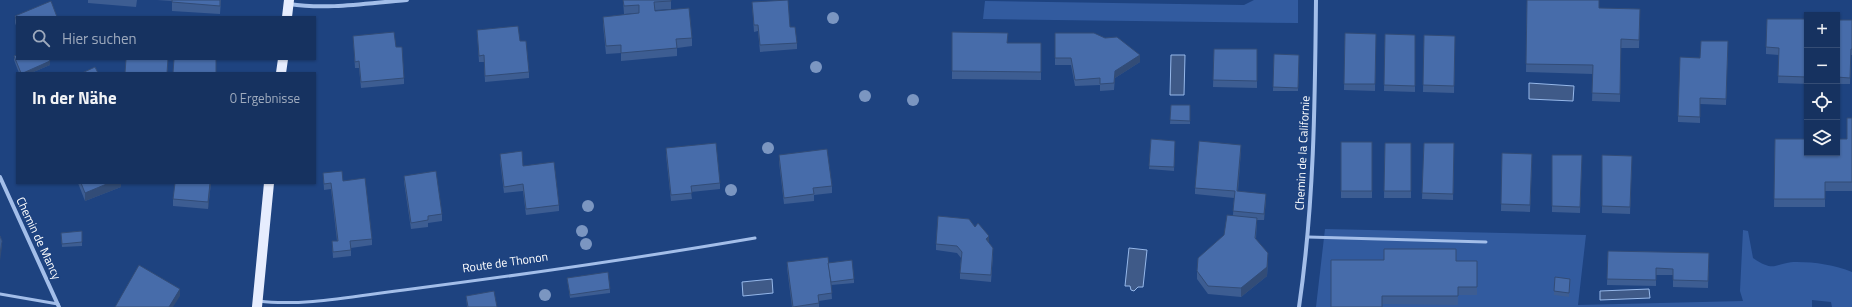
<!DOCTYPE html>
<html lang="de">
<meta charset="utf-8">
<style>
body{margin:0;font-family:"Titillium Web",sans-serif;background:#233e69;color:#f1f3f6}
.controls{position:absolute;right:12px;top:12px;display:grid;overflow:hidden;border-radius:0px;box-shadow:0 1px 3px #0004}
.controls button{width:36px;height:36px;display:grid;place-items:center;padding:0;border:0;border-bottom:1px solid #354d75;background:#163260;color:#f1f3f6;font:20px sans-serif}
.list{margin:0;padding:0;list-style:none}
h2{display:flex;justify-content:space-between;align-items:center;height:52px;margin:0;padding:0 16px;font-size:17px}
h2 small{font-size:13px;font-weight:400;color:#9eaabd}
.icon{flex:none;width:22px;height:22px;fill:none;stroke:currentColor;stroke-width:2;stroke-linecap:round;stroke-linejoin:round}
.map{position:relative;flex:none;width:1852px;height:307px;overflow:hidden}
.search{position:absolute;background:#163260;box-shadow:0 1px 3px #0004;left:16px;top:16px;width:300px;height:44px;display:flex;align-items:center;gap:10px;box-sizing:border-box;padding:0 14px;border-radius:0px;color:#9eaabd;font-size:15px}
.panel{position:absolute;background:#163260;box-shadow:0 1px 3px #0004;left:16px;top:72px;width:300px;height:112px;border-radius:0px}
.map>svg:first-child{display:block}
.green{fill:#325b9f}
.water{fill:#3f5a88;stroke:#96b8ea}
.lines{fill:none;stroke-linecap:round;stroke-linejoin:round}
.lane{stroke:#a3bee9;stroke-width:3}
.street{stroke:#a3bee9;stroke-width:4}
.primary{stroke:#e6edfe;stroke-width:10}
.tree{fill:#7b96c1}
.wall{fill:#3d5d92}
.shaded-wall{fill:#324c77}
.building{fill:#476caa;stroke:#324c77}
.labels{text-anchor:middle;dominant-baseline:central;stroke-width:3;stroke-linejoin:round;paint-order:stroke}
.street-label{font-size:12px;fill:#fff;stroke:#1e4380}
</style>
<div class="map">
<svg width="1852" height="307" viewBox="0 0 1852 307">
<rect width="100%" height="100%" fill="#1e4380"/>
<g class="green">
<path d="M1254 0H1298V23L983 19 985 1 1244 5Z"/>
<path d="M1325 229 1586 235 1578 305 1743 301 1740 291 1743 230 1748 231 1753 258C1776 274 1775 262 1797 262 1815 262 1835 265 1852 272V307H1832L1831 302 1812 300V307H1316Z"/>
</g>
<g class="water">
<path d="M1171 55H1185L1184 95H1170Z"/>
<path d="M1529 83 1574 86 1573 101 1529 99Z"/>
<path d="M1129 248 1147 250 1143 287H1138L1134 291 1131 290 1130 286H1125Z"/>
<path d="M772 279 773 293 743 296 742 282Z"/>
<path d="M1649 289 1650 298 1600 300V291Z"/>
</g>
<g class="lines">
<g class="lane">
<path d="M1308 237 1486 242"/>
<path d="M0 294 58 304"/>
<path d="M259 301C302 307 360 295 404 290 521 275 639 258 755 238"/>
</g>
<g class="street">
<path d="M289 4C328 10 368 3 407 0"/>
<path d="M0 177 59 307"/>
<path d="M1299 307C1314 205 1315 103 1316 0"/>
</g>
<g class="primary">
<path d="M287 17 289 0"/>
<path d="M281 73 283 59"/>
<path d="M257 307 269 183"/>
</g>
</g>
<g class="tree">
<circle cx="833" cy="18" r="6"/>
<circle cx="816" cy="67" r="6"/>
<circle cx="865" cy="96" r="6"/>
<circle cx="913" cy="100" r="6"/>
<circle cx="768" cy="148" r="6"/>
<circle cx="731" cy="190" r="6"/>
<circle cx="588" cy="206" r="6"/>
<circle cx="582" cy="231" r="6"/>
<circle cx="586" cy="244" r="6"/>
<circle cx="545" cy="295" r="6"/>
</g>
<g class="wall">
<path d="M88 0H137L136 7 88 3Z"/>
<path d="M157 0H221L220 14 172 11V1Z"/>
<path d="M623 0H671V9L655 10V11L692 38V46L677 48V56L621 61V53L606 54 603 25V17L639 13 624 14Z"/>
<path d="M1527 0 1599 8 1640 9 1639 48H1621L1620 102 1592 101 1593 74 1526 72Z"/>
<path d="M752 2 790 27 797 43V49L760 52 758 31 754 32Z"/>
<path d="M15 16 17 17V28L15 23Z"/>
<path d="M1807 19V84L1778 83 1779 55 1766 54V47Z"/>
<path d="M1837 20H1852V55H1851L1850 84H1837Z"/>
<path d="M477 30 520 41 529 72V78L485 82 484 62H479Z"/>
<path d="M952 32 1008 43H1041V80L952 79Z"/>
<path d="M1055 33 1140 62 1115 78 1114 90 1100 91V85L1075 86 1071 65H1055Z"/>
<path d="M1345 33 1376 34 1375 91 1344 90Z"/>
<path d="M1385 34 1415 35V92L1384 91Z"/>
<path d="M1424 35 1455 36 1454 93 1423 92Z"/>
<path d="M353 36 396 47 404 78V84L361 88 359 68H355Z"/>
<path d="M1728 41 1726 105 1700 104V123L1678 122V116L1700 58Z"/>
<path d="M1214 49H1257V88L1213 87Z"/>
<path d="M1274 54 1299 55 1298 91H1273Z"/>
<path d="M14 56 50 65 31 73H19L14 60Z"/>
<path d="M1171 105H1190V124H1170Z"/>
<path d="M1852 118V191H1825V207H1774L1775 139H1847Z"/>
<path d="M1151 139 1175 141 1174 171 1149 169Z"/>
<rect x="1341" y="142" width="31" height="56"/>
<path d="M1385 143H1411V198H1384Z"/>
<path d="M1424 143H1454L1453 200 1422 199Z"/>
<path d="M666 148 720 183V189L691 192 692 199 671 201 666 155Z"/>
<path d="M1241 151 1238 191 1266 200 1264 220H1257L1256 239 1268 261 1267 276 1241 297 1208 294 1197 279V271L1224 235 1233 215 1234 198 1195 194V188Z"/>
<path d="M1502 153 1532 161 1530 212 1501 211Z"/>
<path d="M500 154 523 166 559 205V211L526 215 523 191 504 193 500 161Z"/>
<path d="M779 155 832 186V193L814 195V201L784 204 779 162Z"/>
<path d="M1552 155H1582L1580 213 1552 212Z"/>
<path d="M1602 155 1632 156 1630 214 1602 213Z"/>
<path d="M323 173 343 181 372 239V245L351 248V256L333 258 332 241H337L331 189 324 190Z"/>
<path d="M404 176 442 214V221L428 223V227L411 229 404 182Z"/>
<path d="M78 183H121V187L85 201Z"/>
<path d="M211 183 208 209 173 206V199Z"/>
<path d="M975 227 989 243 993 255 991 282 960 279V273L961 258 957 253 936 250V244Z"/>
<path d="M82 231V246L62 247 61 233Z"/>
<path d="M1608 251 1709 253 1708 288 1673 287V275H1656V286L1607 285Z"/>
<path d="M1384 260 1477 261V295H1458V305L1382 304 1331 307Z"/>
<path d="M787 262 828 263 854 279V283L831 285 832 299 819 301V307H792L787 268Z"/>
<path d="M567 278 610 289V293L570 298Z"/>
<path d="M1570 283 1569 297 1554 295V291Z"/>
<path d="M466 296 497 307H467Z"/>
</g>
<g class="shaded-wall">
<path d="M1140 55V62L1115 78 1114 90 1115 71Z"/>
<path d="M50 61V65L31 73H23Z"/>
<path d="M1241 145V151L1237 198V191Z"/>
<path d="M109 183H121V187L85 201V193Z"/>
<path d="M210 183H211L208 209V202Z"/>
<path d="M1266 194V200L1264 220V214Z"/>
<path d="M989 236V243L986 239Z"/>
<path d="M2 241V247L0 261V254Z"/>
<path d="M1268 253V261L1267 276 1241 297V288Z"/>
<path d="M180 289V296L173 307H169Z"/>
</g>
<g class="building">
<path d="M172 0H220V6L172 2Z"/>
<path d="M623 0H671V1L654 2 655 11 689 8 692 38 676 39 677 48 621 53V45L606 46 603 17 639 13V5L624 6Z"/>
<path d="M788 0 790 27H795L797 43 760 45 758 25H754L752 2Z"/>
<path d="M1527 0H1599V8L1640 9 1639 40 1621 39 1620 94 1592 93 1593 65 1526 64Z"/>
<path d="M51 1 57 17H17V22L15 16Z"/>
<path d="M1767 19H1807V77L1778 76 1779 48 1766 47Z"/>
<path d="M1837 20H1852V49H1851L1850 78 1837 77Z"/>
<path d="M518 26 520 41H526L529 72 485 76 484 55 479 56 477 30Z"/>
<path d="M394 32 396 47H402L404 78 361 82 359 61 355 62 353 36Z"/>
<path d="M952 32 1008 33 1007 43H1041V72L952 71Z"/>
<path d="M1055 33H1094L1105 38 1117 37 1140 55 1115 71 1114 83 1100 84V78L1075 80 1071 58H1055Z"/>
<path d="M1345 33 1376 34 1375 84H1344Z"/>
<path d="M1385 34 1415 35V86L1384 85Z"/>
<path d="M1424 35 1455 36 1454 86 1423 85Z"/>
<path d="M1701 41H1728L1726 99 1700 98V117L1678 116 1680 57 1700 58Z"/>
<path d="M1214 49H1257V81L1213 80Z"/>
<path d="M1274 54 1299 55 1298 88 1273 87Z"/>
<path d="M17 55V59H49L50 61 23 73H21L14 56Z"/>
<path d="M126 59H168L167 73H125Z"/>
<path d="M174 59H216V73H173Z"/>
<path d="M95 67 98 73H82Z"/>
<path d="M1171 105H1190V121L1170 120Z"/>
<path d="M1847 118H1852V182H1825V199H1774L1775 139H1807V153H1837V139H1847Z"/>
<path d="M1151 139 1175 141 1174 167 1149 166Z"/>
<path d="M1199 141 1241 145 1237 191 1266 194 1264 214 1233 211 1235 191 1195 188Z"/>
<rect x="1341" y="142" width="31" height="49"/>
<path d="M716 143 720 183 691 186 692 193 671 195 666 148Z"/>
<path d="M1385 143H1411V191H1384Z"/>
<path d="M1424 143H1454L1453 194 1422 193Z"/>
<path d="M827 149 832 186 813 188 814 194 784 198 779 155Z"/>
<path d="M522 151 523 166 554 162 559 205 526 209 523 184 504 187 500 154Z"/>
<path d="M1502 153 1532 154 1530 205 1501 204Z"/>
<path d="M1552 155H1582L1580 207 1552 206Z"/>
<path d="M1602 155 1632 156 1630 207 1602 206Z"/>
<path d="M342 171 343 181 365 178 372 239 350 241 351 250 333 252 332 241H338L331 183 324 184 323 173Z"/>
<path d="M436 171 442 214 428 216V220L411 223 404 176Z"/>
<path d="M81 183H109L85 193Z"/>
<path d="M175 183H210L208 202 173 199Z"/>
<path d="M1227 215 1257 218 1255 238 1268 253 1267 267 1241 288 1208 286 1197 271 1198 258 1224 235Z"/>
<path d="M938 216 969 219 975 227 978 223 989 236 986 239 993 248 991 275 960 273 962 252 957 246 936 244Z"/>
<path d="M82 231V242L62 244 61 233Z"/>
<path d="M0 236 2 241 0 254Z"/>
<path d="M1384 249H1456V261H1477V287H1458V296H1382V307H1331V260H1384Z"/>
<path d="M1608 251 1709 253 1708 281 1673 280V269L1656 268V280L1607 279Z"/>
<path d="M828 257 832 293 818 295 819 303 793 307 787 262Z"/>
<path d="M852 260 854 279 831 282 828 263Z"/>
<path d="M139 265 180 289 169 307H115Z"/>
<path d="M608 272 610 289 570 295 567 278Z"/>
<path d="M1555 277 1570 279 1569 293 1554 291Z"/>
<path d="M494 291 497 307H468L466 296Z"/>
</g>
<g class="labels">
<g class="street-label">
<text transform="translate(1302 153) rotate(-87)">Chemin de la Californie</text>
<text transform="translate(39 238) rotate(65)">Chemin de Mancy</text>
<text transform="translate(505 262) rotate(-8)">Route de Thonon</text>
</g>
</g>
</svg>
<div class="controls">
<button>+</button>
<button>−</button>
<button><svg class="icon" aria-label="locate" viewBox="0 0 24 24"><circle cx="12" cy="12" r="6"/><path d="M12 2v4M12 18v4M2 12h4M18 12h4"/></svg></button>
<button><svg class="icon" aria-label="layers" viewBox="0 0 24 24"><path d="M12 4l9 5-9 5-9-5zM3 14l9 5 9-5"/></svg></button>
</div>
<div class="search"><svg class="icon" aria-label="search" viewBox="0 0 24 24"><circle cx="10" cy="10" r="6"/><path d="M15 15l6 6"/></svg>Hier suchen</div>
<section class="panel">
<h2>In der Nähe<small>0 Ergebnisse</small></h2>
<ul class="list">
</ul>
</section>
</div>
